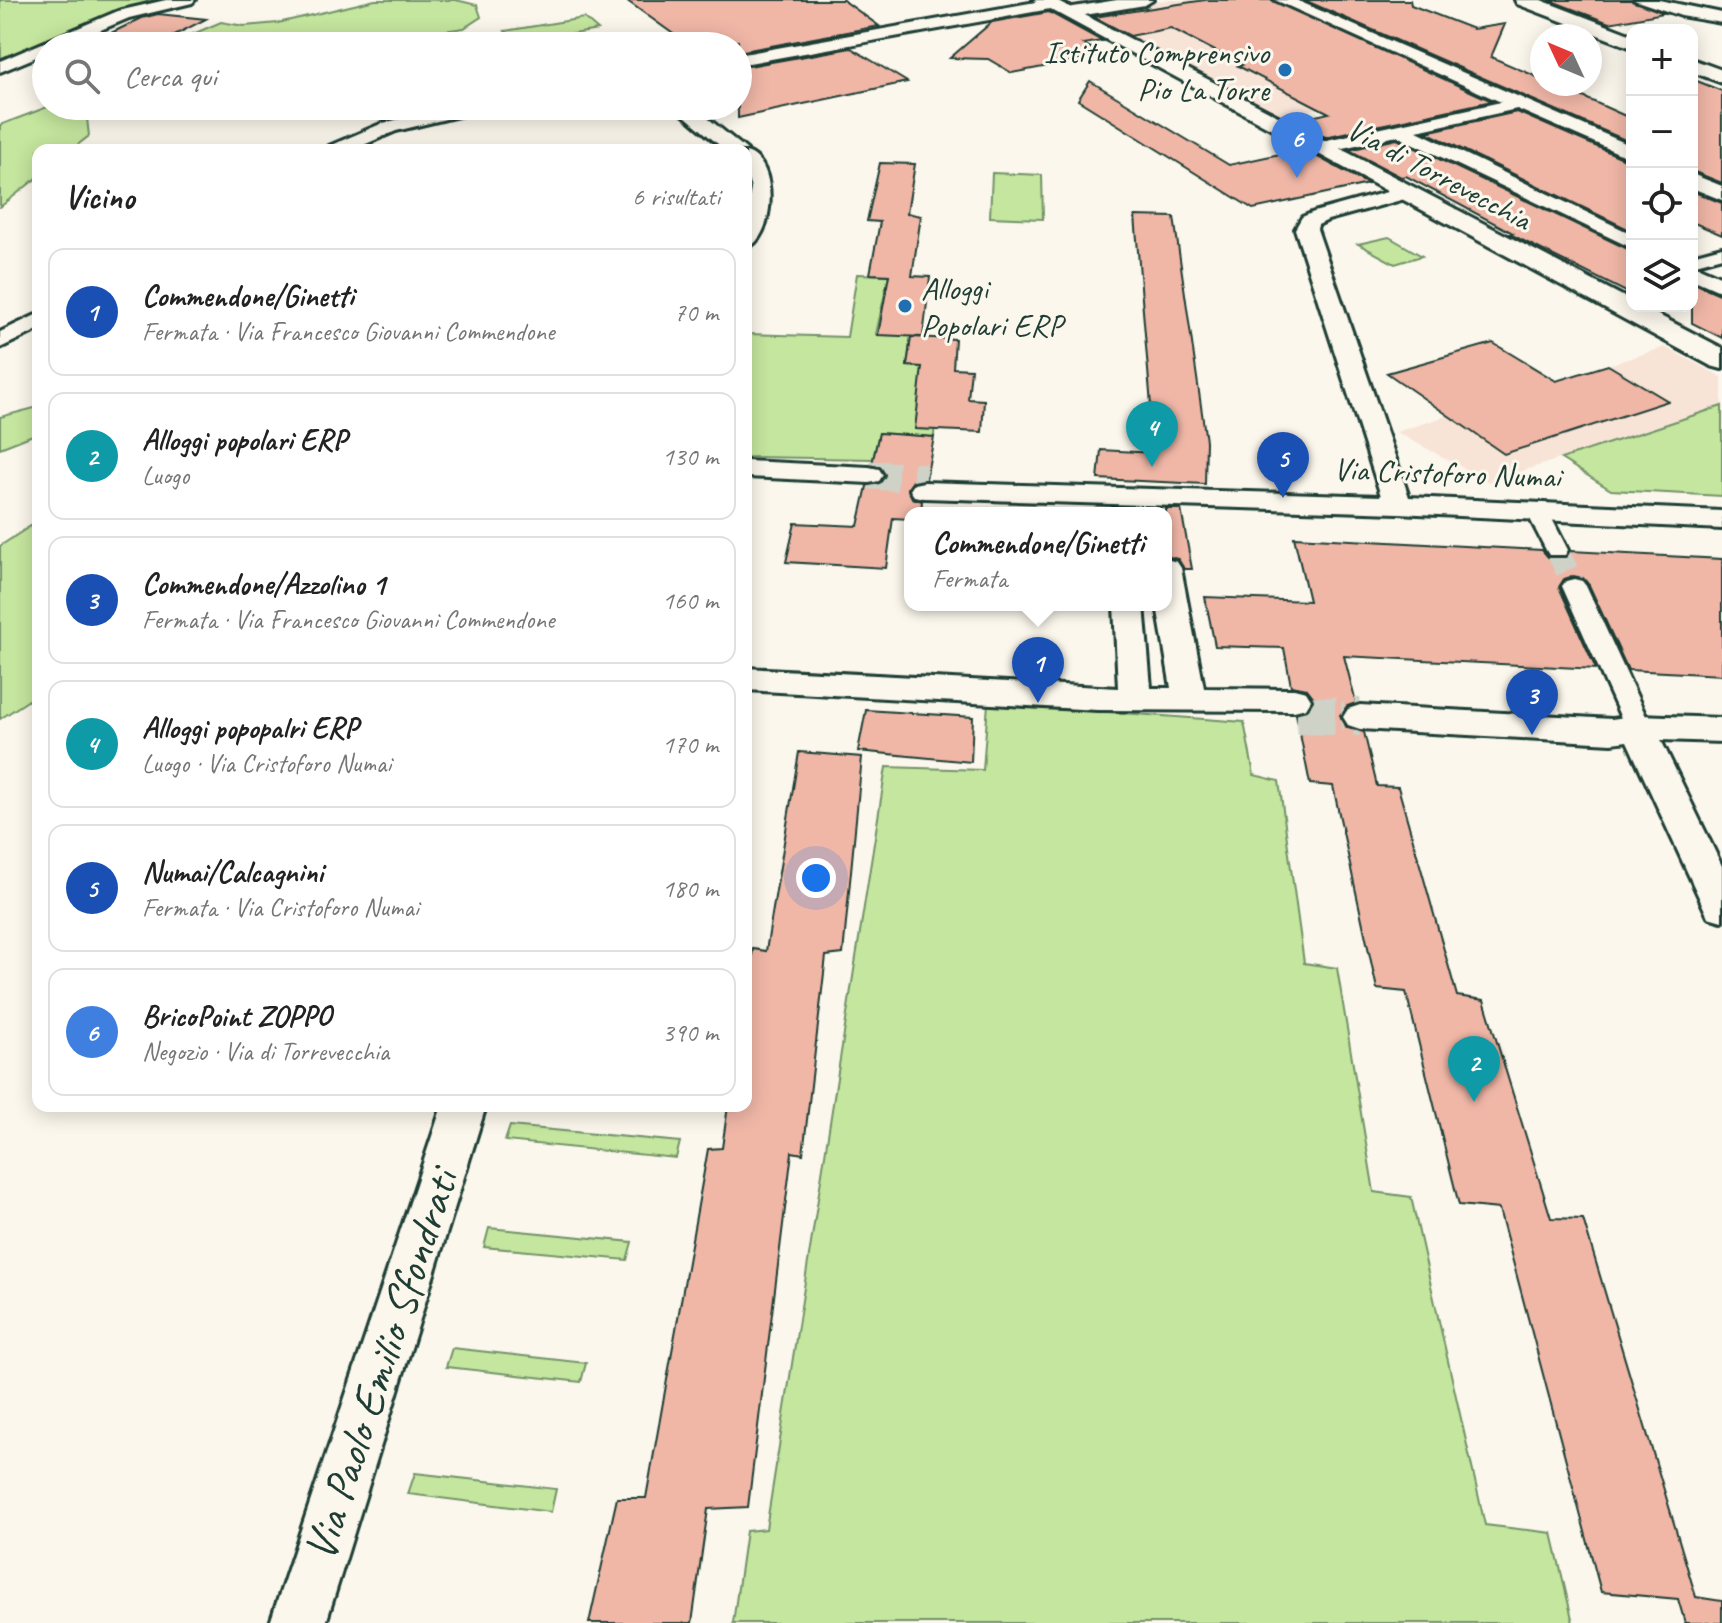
<!DOCTYPE html>
<html lang="it">
<meta charset="utf-8">
<style>
body{margin:0;font-family:Caveat,sans-serif;background:#f6f6f6;color:#222}
.controls{position:absolute;right:24px;top:24px;display:grid;overflow:hidden;border-radius:16px;box-shadow:0 4px 20px #0003}
.controls button{width:72px;height:72px;display:grid;place-items:center;padding:0;border:0;border-bottom:2px solid #e0e0e0;background:#fff;color:#222;font:40px sans-serif}
.compass{position:absolute;left:1530px;top:24px;width:72px;height:72px;border-radius:50%;background:#fff;box-shadow:0 4px 20px #0003;rotate:314deg}
.you{position:absolute;left:816px;top:878px;width:28px;height:28px;margin:-20px;border:6px solid #fff;border-radius:50%;background:#1a73e8;box-shadow:0 0 0 12px #1a73e833}
.badge{display:grid;place-items:center;width:52px;height:52px;border-radius:50%;background:#2563eb;color:#fff;font-size:26px;font-weight:700}
.pin{position:absolute;translate:-50% -66px;filter:drop-shadow(0 2px 4px #0008)}
.pin::after{content:'';position:absolute;top:42px;width:28px;height:24px;background:inherit;clip-path:polygon(0 0,100% 0,50% 100%)}
.popup{position:absolute;left:904px;top:507px;width:268px;height:104px;box-sizing:border-box;display:grid;place-content:center;border-radius:16px;background:#fff;filter:drop-shadow(0 2px 6px #0005);font-size:26px;white-space:nowrap;color:#767676}
.popup b{font-size:30px;color:#222}
.popup::after{content:'';position:absolute;left:50%;top:100%;margin-left:-16px;border:16px solid transparent;border-top-color:#fff}
.list{margin:0;padding:0;list-style:none}
h2{display:flex;justify-content:space-between;align-items:center;height:104px;margin:0;padding:0 32px;font-size:34px}
h2 small{font-size:26px;font-weight:400;color:#767676}
.list li{display:grid;grid-template-columns:52px 1fr auto;gap:24px;align-items:center;box-sizing:border-box;height:128px;margin:0 16px 16px;padding:0 16px;border:2px solid #e0e0e0;border-radius:16px}
.list b{display:block;font-size:30px;white-space:nowrap}
.list p{margin:0;font-size:26px;white-space:nowrap;color:#767676}
.list em{font-size:26px;font-style:normal;color:#767676}
.icon{flex:none;width:44px;height:44px;fill:none;stroke:currentColor;stroke-width:2;stroke-linecap:round;stroke-linejoin:round}
.map{position:relative;flex:none;width:1722px;height:1623px;overflow:hidden}
.search{position:absolute;background:#fff;box-shadow:0 4px 20px #0003;left:32px;top:32px;width:720px;height:88px;display:flex;align-items:center;gap:20px;box-sizing:border-box;padding:0 28px;border-radius:44px;color:#767676;font-size:30px}
.panel{position:absolute;background:#fff;box-shadow:0 4px 20px #0003;left:32px;top:144px;width:720px;height:968px;border-radius:16px}
.map>svg:first-child{display:block}
.built{fill:#f8e4d7}
.green{fill:#c5e69e;stroke:#729269;stroke-width:2}
.building{fill:#f0b7a7;stroke:#1f3d34;stroke-width:2}
.lines{fill:none;stroke-linecap:round;stroke-linejoin:round}
.pedestrian-tunnel{stroke:#cfd2c7;stroke-width:23;stroke-dasharray:23 11;stroke-linecap:butt}
.minor-tunnel-far1{stroke:#cfd2c7;stroke-width:29;stroke-dasharray:29 15;stroke-linecap:butt}
.minor-tunnel{stroke:#cfd2c7;stroke-width:38;stroke-dasharray:38 19;stroke-linecap:butt}
.pedestrian-casing{stroke:#1f3d34;stroke-width:6}
.minor-casing{stroke:#1f3d34;stroke-width:6}
.tertiary-casing{stroke:#1f3d34;stroke-width:6}
.secondary-casing{stroke:#1f3d34;stroke-width:6}
.pedestrian{fill:#fbf7ec;fill-rule:evenodd}
.minor{fill:#fbf7ec;fill-rule:evenodd}
.tertiary{fill:#fbf7ec;fill-rule:evenodd}
.secondary{fill:#fbf7ec;fill-rule:evenodd}
.poi-dot{fill:#1f6fb2;stroke:#fbf7ec;stroke-width:3}
.labels{text-anchor:middle;dominant-baseline:central;stroke-width:6;stroke-linejoin:round;paint-order:stroke}
.far-poi-label{font-size:32px;fill:#1f3d34;stroke:#fbf7ec;text-anchor:end}
.far-street-label{font-size:32px;fill:#1f3d34;stroke:#fbf7ec}
.near-street-label{font-size:46px;fill:#1f3d34;stroke:#fbf7ec}
</style>
<div class="map">
<svg width="1722" height="1623" viewBox="0 0 1722 1623">
<rect width="100%" height="100%" fill="#fbf7ec"/>
<filter id="ink" filterUnits="userSpaceOnUse"><feTurbulence type="fractalNoise" baseFrequency=".0125" numOctaves="2"/><feDisplacementMap in="SourceGraphic" scale="16" xChannelSelector="R" yChannelSelector="G"/><feConvolveMatrix kernelMatrix="1 2 1 2 8 2 1 2 1" color-interpolation-filters="sRGB"/></filter>
<g filter="url(#ink)">
<g class="built">
<path d="M1166 0H1275L1454 80 1280 116 1082 15Z"/>
<path d="M1665 347 1722 377V406L1489 482 1396 432Z"/>
</g>
<g class="green">
<path d="M0 0H169L111 14 1 60Z"/>
<path d="M375 0H456L477 5 481 17 464 28 343 46H165L221 22 244 26 278 23Z"/>
<path d="M584 18 598 30 518 43 505 31Z"/>
<path d="M50 106H108L87 118 89 136 71 150H38V177L0 207V125Z"/>
<path d="M992 173 1042 175 1043 219 990 217Z"/>
<path d="M1389 237 1422 256 1395 264 1358 244Z"/>
<path d="M857 274 889 275 876 334 911 336 907 366 922 367 936 397 934 437 879 433 873 459 746 457V334L847 337Z"/>
<path d="M1722 406V496L1611 490 1561 459Z"/>
<path d="M38 407V433L0 448V417Z"/>
<path d="M38 521V694L0 719V546Z"/>
<path d="M988 703 1244 722 1254 775 1279 781 1304 963 1337 968 1374 1192 1411 1197 1485 1525 1552 1533 1573 1623H733L746 1531 766 1529 886 767 983 770Z"/>
<path d="M510 1126 680 1142 676 1158 505 1141Z"/>
<path d="M489 1228 632 1242 627 1260 484 1247Z"/>
<path d="M452 1348 586 1363 581 1382 446 1367Z"/>
<path d="M415 1473 556 1489 551 1512 408 1494Z"/>
</g>
<g class="building">
<path d="M626 0H843L879 26 738 52V41L690 46Z"/>
<path d="M1205 0H1272L1492 101 1325 137 1294 121 1329 113 1238 66 1242 65 1171 28 1130 36 1094 17Z"/>
<path d="M1304 0H1410L1411 5 1473 29 1505 24 1491 57 1542 79V84L1575 97 1581 96 1632 119V143Z"/>
<path d="M1549 0H1631L1664 13 1609 23Z"/>
<path d="M1049 12 1102 41 1083 44 1105 55 1012 73 988 59 950 58 992 22Z"/>
<path d="M158 14 206 19 163 41 107 35 142 18Z"/>
<path d="M851 48 907 82 738 118V68Z"/>
<path d="M1692 79 1722 91V183L1692 171Z"/>
<path d="M1090 81 1229 165 1303 149 1368 184 1253 209 1078 100Z"/>
<path d="M1517 112 1632 162V231L1426 132Z"/>
<path d="M1397 139 1632 251V295L1510 234 1513 233 1406 176 1401 177 1349 150Z"/>
<path d="M880 163 915 164 907 213 921 216 912 276 930 277 923 337 878 335 889 275 870 274 880 222 867 221Z"/>
<path d="M1692 191 1722 203V235L1692 222Z"/>
<path d="M1135 216 1174 217 1206 441 1205 484 1098 479 1101 450 1155 453Z"/>
<path d="M1692 282 1722 295V338L1692 323Z"/>
<path d="M911 337 955 339 953 368 971 369 968 399 984 400 982 432 915 429 922 367 907 366Z"/>
<path d="M1493 343 1556 381 1608 365 1668 401 1504 454 1387 373Z"/>
<path d="M879 433 934 437 926 479 913 481 908 488 912 498 922 501 921 513H910V519L893 518 886 568 786 562 795 523 858 526 867 486 880 484 886 477 882 467 872 464Z"/>
<path d="M1166 509H1181L1192 569H1184L1178 559 1166 556Z"/>
<path d="M1294 537 1542 550 1549 558H1565L1571 551 1722 559V675L1628 670 1589 585 1583 578 1573 576 1564 579 1559 587 1596 669 1344 656 1356 703 1347 706 1340 715 1347 728 1364 732 1377 786 1398 787 1457 996 1484 1000 1551 1218 1583 1219 1696 1597 1722 1601V1623H1685L1678 1599 1601 1592 1499 1209 1459 1205 1406 992 1377 989 1333 786 1310 784 1296 714 1309 710 1314 698 1307 689 1291 686 1284 648 1215 646 1205 597 1309 601Z"/>
<path d="M866 710 973 717 971 762 858 751Z"/>
<path d="M799 752 862 757 843 954 826 956 803 1154 792 1152 748 1507 708 1509 692 1623H589L617 1498H646L708 1149 722 1148 728 1106H746V992L753 949 766 951Z"/>
</g>
<g class="lines">
<path class="pedestrian-tunnel" d="M1557 550 1574 586"/>
<g class="minor-tunnel-far1">
<path d="M869 475 926 478"/>
<path d="M1297 715 1344 716"/>
</g>
<path class="minor-tunnel" d="M1297 715 1360 717"/>
<defs>
<g id="pedestrian">
<path d="M1722 247V257L1692 265V255Z"/>
<path d="M1537 504 1548 511 1568 550 1565 555H1549L1546 550 1526 511Z"/>
<path d="M1574 579 1582 581 1586 586 1651 727 1647 733 1638 736 1629 733 1625 727 1562 586 1566 581Z"/>
</g>
<g id="minor">
<path d="M166 0H195L192 3 129 18 63 46H46V53L0 72V61L118 11Z"/>
<path d="M1047 0 1058 4 1050 9 738 65V55Z"/>
<path d="M1117 0H1153L1145 5 1067 18 1059 13 1067 8Z"/>
<path d="M1275 0H1296L1632 146V159L1517 109 1417 131 1632 234V248L1397 136 1320 153 1313 151 1311 147 1313 143 1501 102Z"/>
<path d="M1634 0H1659L1722 13V23L1681 16Z"/>
<path d="M455 106H486L483 110 396 131 352 150H326L329 146 383 123Z"/>
<path d="M673 106H693L747 150H725Z"/>
<path d="M746 152C781 161 774 241 746 248V215L751 189 746 173Z"/>
<path d="M1692 174 1722 186V200L1692 188Z"/>
<path d="M1405 187 1415 193 1412 197 1328 220 1318 225 1317 229 1409 497 1722 511V529L1398 513 924 498 914 496 910 490 914 484 924 482 1381 496 1295 229 1302 217 1314 212Z"/>
<path d="M1692 264 1722 277V292L1692 279Z"/>
<path d="M38 314V330L0 348V332Z"/>
<path d="M746 461 869 467 879 469 883 475 879 481 869 483 746 477Z"/>
<path d="M1166 559 1177 562 1181 568 1204 688 1294 689 1306 692 1311 700 1306 708 1294 711 1097 710 746 690V668L1118 688 1114 605H1144L1151 688H1171L1157 605H1166Z"/>
<path d="M1360 705 1612 719 1638 715 1722 718V742L1661 740 1722 866V921L1708 917 1627 741 1612 743 1360 729 1348 725 1343 717 1348 709Z"/>
<path d="M442 1106H486L326 1623H270Z"/>
</g>
<g id="tertiary">
<path d="M1515 0H1541L1632 35V48L1517 4Z"/>
<path d="M1692 59 1722 70V83L1692 72Z"/>
</g>
<path id="secondary" d="M1033 0H1056L1632 301V306H1641L1722 348V369L1711 366Z"/>
</defs>
<use href="#pedestrian" class="pedestrian-casing"/>
<use href="#minor" class="minor-casing"/>
<use href="#tertiary" class="tertiary-casing"/>
<use href="#secondary" class="secondary-casing"/>
<use href="#pedestrian" class="pedestrian"/>
<use href="#minor" class="minor"/>
<use href="#tertiary" class="tertiary"/>
<use href="#secondary" class="secondary"/>
</g>
</g>
<g class="poi-dot">
<circle cx="1285" cy="70" r="8"/>
<circle cx="905" cy="306" r="8"/>
</g>
<g class="labels">
<g class="far-poi-label">
<text x="1269" y="52">Istituto Comprensivo<tspan x="1269" dy="37">Pio La Torre</tspan></text>
<text x="921" y="288" text-anchor="start">Alloggi<tspan x="921" dy="37">Popolari ERP</tspan></text>
</g>
<g class="far-street-label">
<text transform="translate(1439 174) rotate(28)">Via di Torrevecchia</text>
<text transform="translate(1447 473) rotate(2)">Via Cristoforo Numai</text>
</g>
<g class="near-street-label">
<text transform="translate(381 1365) rotate(-72)">Via Paolo Emilio Sfondrati</text>
</g>
</g>
</svg>
<div class="controls">
<button>+</button>
<button>−</button>
<button><svg class="icon" aria-label="locate" viewBox="0 0 24 24"><circle cx="12" cy="12" r="6"/><path d="M12 2v4M12 18v4M2 12h4M18 12h4"/></svg></button>
<button><svg class="icon" aria-label="layers" viewBox="0 0 24 24"><path d="M12 4l9 5-9 5-9-5zM3 14l9 5 9-5"/></svg></button>
</div>
<svg class="compass" viewBox="-18 -18 36 36"><path d="M0-13l5 13h-10z" fill="#e53935"/><path d="M0 13l5-13h-10z" fill="#767676"/></svg>
<div class="you"></div>
<div class="pin badge" style="left:1038px;top:703px;background:#1a4fb4">1</div>
<div class="popup"><b>Commendone/Ginetti</b>Fermata</div>
<div class="pin badge" style="left:1474px;top:1102px;background:#0f9aa8">2</div>
<div class="pin badge" style="left:1532px;top:735px;background:#1a4fb4">3</div>
<div class="pin badge" style="left:1152px;top:467px;background:#0f9aa8">4</div>
<div class="pin badge" style="left:1283px;top:498px;background:#1a4fb4">5</div>
<div class="pin badge" style="left:1297px;top:178px;background:#3f7fe0">6</div>
<div class="search"><svg class="icon" aria-label="search" viewBox="0 0 24 24"><circle cx="10" cy="10" r="6"/><path d="M15 15l6 6"/></svg>Cerca qui</div>
<section class="panel">
<h2>Vicino<small>6 risultati</small></h2>
<ul class="list">
<li><span class="badge" style="background:#1a4fb4">1</span><div><b>Commendone/Ginetti</b><p>Fermata · Via Francesco Giovanni Commendone</p></div><em>70 m</em></li>
<li><span class="badge" style="background:#0f9aa8">2</span><div><b>Alloggi popolari ERP</b><p>Luogo</p></div><em>130 m</em></li>
<li><span class="badge" style="background:#1a4fb4">3</span><div><b>Commendone/Azzolino 1</b><p>Fermata · Via Francesco Giovanni Commendone</p></div><em>160 m</em></li>
<li><span class="badge" style="background:#0f9aa8">4</span><div><b>Alloggi popopalri ERP</b><p>Luogo · Via Cristoforo Numai</p></div><em>170 m</em></li>
<li><span class="badge" style="background:#1a4fb4">5</span><div><b>Numai/Calcagnini</b><p>Fermata · Via Cristoforo Numai</p></div><em>180 m</em></li>
<li><span class="badge" style="background:#3f7fe0">6</span><div><b>BricoPoint ZOPPO</b><p>Negozio · Via di Torrevecchia</p></div><em>390 m</em></li>
</ul>
</section>
</div>
